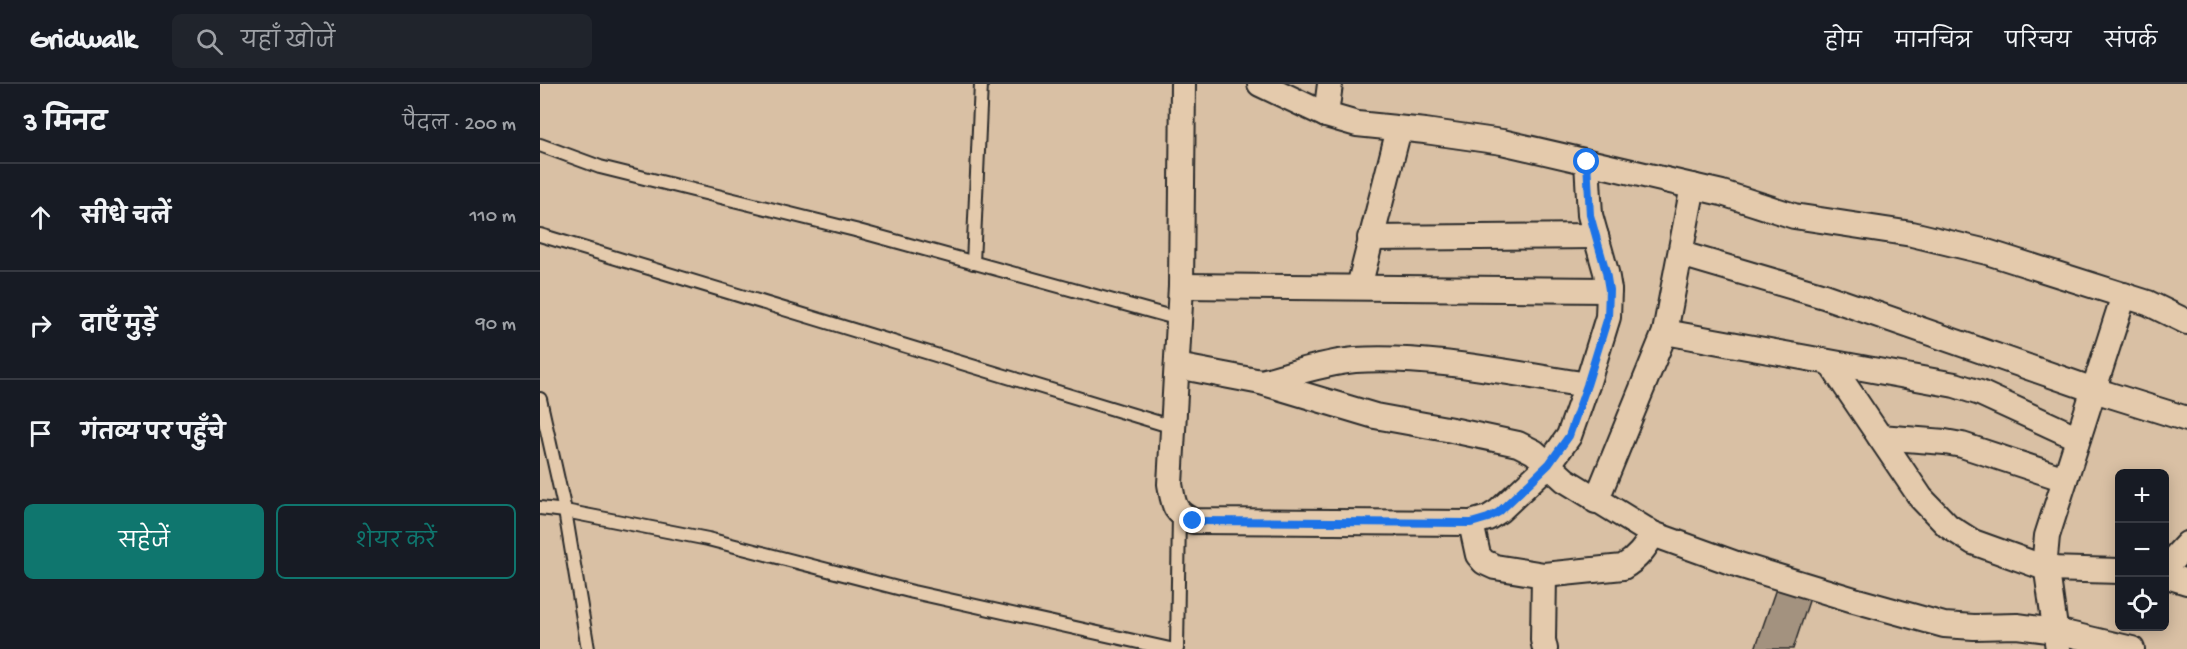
<!DOCTYPE html>
<html lang="hi">
<meta charset="utf-8">
<style>
body{margin:0;font-family:"Gochi Hand","Playpen Sans Deva",sans-serif;background:#20242c;color:#f1f3f6}
.controls{position:absolute;right:18px;bottom:18px;display:grid;overflow:hidden;border-radius:9px;box-shadow:0 3px 15px #0003}
.controls button{width:54px;height:54px;display:grid;place-items:center;padding:0;border:0;border-bottom:2px solid #363941;background:#171b24;color:#f1f3f6;font:30px sans-serif}
.stop{position:absolute;width:18px;height:18px;margin:-14px;border:4px solid #1a73e8;border-radius:50%;background:#fff}
.stop.end{background:#1a73e8;border-color:#fff;box-shadow:0 2px 6px #0008}
.list{margin:0;padding:0;list-style:none}
h2{display:flex;justify-content:space-between;align-items:center;height:78px;margin:0;padding:0 24px;font-size:26px}
h2 small{font-size:20px;font-weight:400;color:#9ea1a6}
.list li{display:grid;grid-template-columns:39px 1fr auto;gap:18px;align-items:center;box-sizing:border-box;height:108px;padding:0 24px;border-top:2px solid #363941}
.list b{display:block;font-size:22px;white-space:nowrap}
.list em{font-size:20px;font-style:normal;color:#9ea1a6}
.actions{display:flex;gap:12px;padding:18px 24px}
.actions a{flex:1;padding:14px 0;border:2px solid #0f766e;border-radius:9px;text-align:center;font-size:21px;color:#0f766e}
.actions .main{background:#0f766e;color:#fff}
.icon{flex:none;width:33px;height:33px;fill:none;stroke:currentColor;stroke-width:2;stroke-linecap:round;stroke-linejoin:round}
.map{position:relative;flex:none;width:1647px;height:565px;overflow:hidden}
header{display:flex;align-items:center;gap:36px;box-sizing:border-box;height:84px;padding:0 30px;background:#171b24;border-bottom:2px solid #363941}
header strong{font-size:28px}
nav{display:flex;gap:33px;margin-inline-start:auto;font-size:21px}
.search{width:420px;height:54px;background:#20242c;display:flex;align-items:center;gap:15px;box-sizing:border-box;padding:0 21px;border-radius:9px;color:#9ea1a6;font-size:22px}
main{display:flex}
aside{flex:1;background:#171b24}
.map>svg:first-child{display:block}
.building{fill:#a3927f;stroke:#2b2b2b;stroke-width:1.5}
.lines{fill:none;stroke-linecap:round;stroke-linejoin:round}
.lane-casing{stroke:#2b2b2b;stroke-width:16}
.street-casing{stroke:#2b2b2b;stroke-width:28}
.lane{stroke:#e4caac;stroke-width:12}
.street{stroke:#e4caac;stroke-width:24}
.route{stroke:#1a73e8;stroke-width:8}
</style>
<header>
<strong>Gridwalk</strong>
<div class="search"><svg class="icon" aria-label="search" viewBox="0 0 24 24"><circle cx="10" cy="10" r="6"/><path d="M15 15l6 6"/></svg>यहाँ खोजें</div>
<nav><a>होम</a><a>मानचित्र</a><a>परिचय</a><a>संपर्क</a></nav>
</header>
<main>
<aside>
<h2>3 मिनट<small>पैदल · 200 m</small></h2>
<ul class="list">
<li><svg class="icon" aria-label="ahead" viewBox="0 0 24 24"><path d="M12 20V5M6 11l6-6 6 6"/></svg><div><b>सीधे चलें</b></div><em>110 m</em></li>
<li><svg class="icon" aria-label="right" viewBox="0 0 24 24"><path d="M7 20v-9h11M14 6l5 5-5 5"/></svg><div><b>दाएँ मुड़ें</b></div><em>90 m</em></li>
<li><svg class="icon" aria-label="arrive" viewBox="0 0 24 24"><path d="M6 21V4h12l-3 4 3 4H6"/></svg><div><b>गंतव्य पर पहुँचे</b></div></li>
</ul>
<div class="actions"><a class="main">सहेजें</a><a>शेयर करें</a></div>
</aside>
<div class="map">
<svg width="1647" height="565" viewBox="0 0 1647 565">
<rect width="100%" height="100%" fill="#d9c0a4"/>
<filter id="ink" filterUnits="userSpaceOnUse"><feTurbulence type="fractalNoise" baseFrequency=".0167" numOctaves="2"/><feDisplacementMap in="SourceGraphic" scale="12" xChannelSelector="R" yChannelSelector="G"/><feConvolveMatrix kernelMatrix="1 2 1 2 8 2 1 2 1" color-interpolation-filters="sRGB"/></filter>
<g filter="url(#ink)">
<path class="building" d="M1239 496 1272 508 1253 565H1215Z"/>
<g class="lines">
<defs>
<g id="lane">
<path d="M0 61 60 83 315 146 639 235"/>
<path d="M0 151 633 343"/>
<path d="M433 179 441 0"/>
<path d="M0 315 25 427 48 565"/>
<path d="M0 424 25 427 168 455 373 508 630 565"/>
<path d="M637 565 639 430"/>
</g>
<g id="street">
<path d="M643 0 641 202 630 400C634 421 633 427 653 437L931 439 948 434 959 427 1009 380 1029 352 1047 301 1068 233 1069 206 1066 188 1050 131 1047 78"/>
<path d="M720 0 786 31 817 40 885 47 962 58 1182 109 1254 132 1372 150 1447 168 1608 219 1647 238"/>
<path d="M786 31 790 0"/>
<path d="M830 154 1056 152"/>
<path d="M1141 170 1284 212 1554 306 1647 335"/>
<path d="M641 202 1069 206"/>
<path d="M819 203 859 45"/>
<path d="M1125 248 1415 301 1440 309 1538 354"/>
<path d="M1290 279 1381 414 1408 442 1433 458 1508 485 1580 487"/>
<path d="M637 282 721 298 835 332 912 346 978 360 994 368 1025 396 1113 450 1199 481 1314 516 1404 541 1434 543 1477 542 1516 547 1592 565"/>
<path d="M721 298C752 290 783 279 815 276 888 271 975 290 1047 301"/>
<path d="M1340 353 1405 358 1422 361 1525 395"/>
<path d="M1056 417 1125 248 1153 102"/>
<path d="M931 439 938 471 944 478 955 483 1004 491 1083 483C1097 475 1105 464 1113 450"/>
<path d="M1624 485 1647 460"/>
<path d="M1004 491 1003 556 1005 565"/>
<path d="M1624 491 1647 498"/>
<path d="M1518 565 1505 473 1507 452 1584 211"/>
</g>
</defs>
<use href="#lane" class="lane-casing"/>
<use href="#street" class="street-casing"/>
<use href="#lane" class="lane"/>
<use href="#street" class="street"/>
</g>
</g>
<g class="lines" filter="url(#ink)">
<path class="route" d="M653 437 931 439 948 434 959 428 1009 380 1029 352 1047 301 1068 233 1069 206 1066 188 1050 131 1047 78"/>
</g>
</svg>
<div class="controls">
<button>+</button>
<button>−</button>
<button><svg class="icon" aria-label="locate" viewBox="0 0 24 24"><circle cx="12" cy="12" r="6"/><path d="M12 2v4M12 18v4M2 12h4M18 12h4"/></svg></button>
</div>
<div class="stop" style="left:1047px;top:78px"></div>
<div class="stop end" style="left:653px;top:437px"></div>
</div>
</main>
